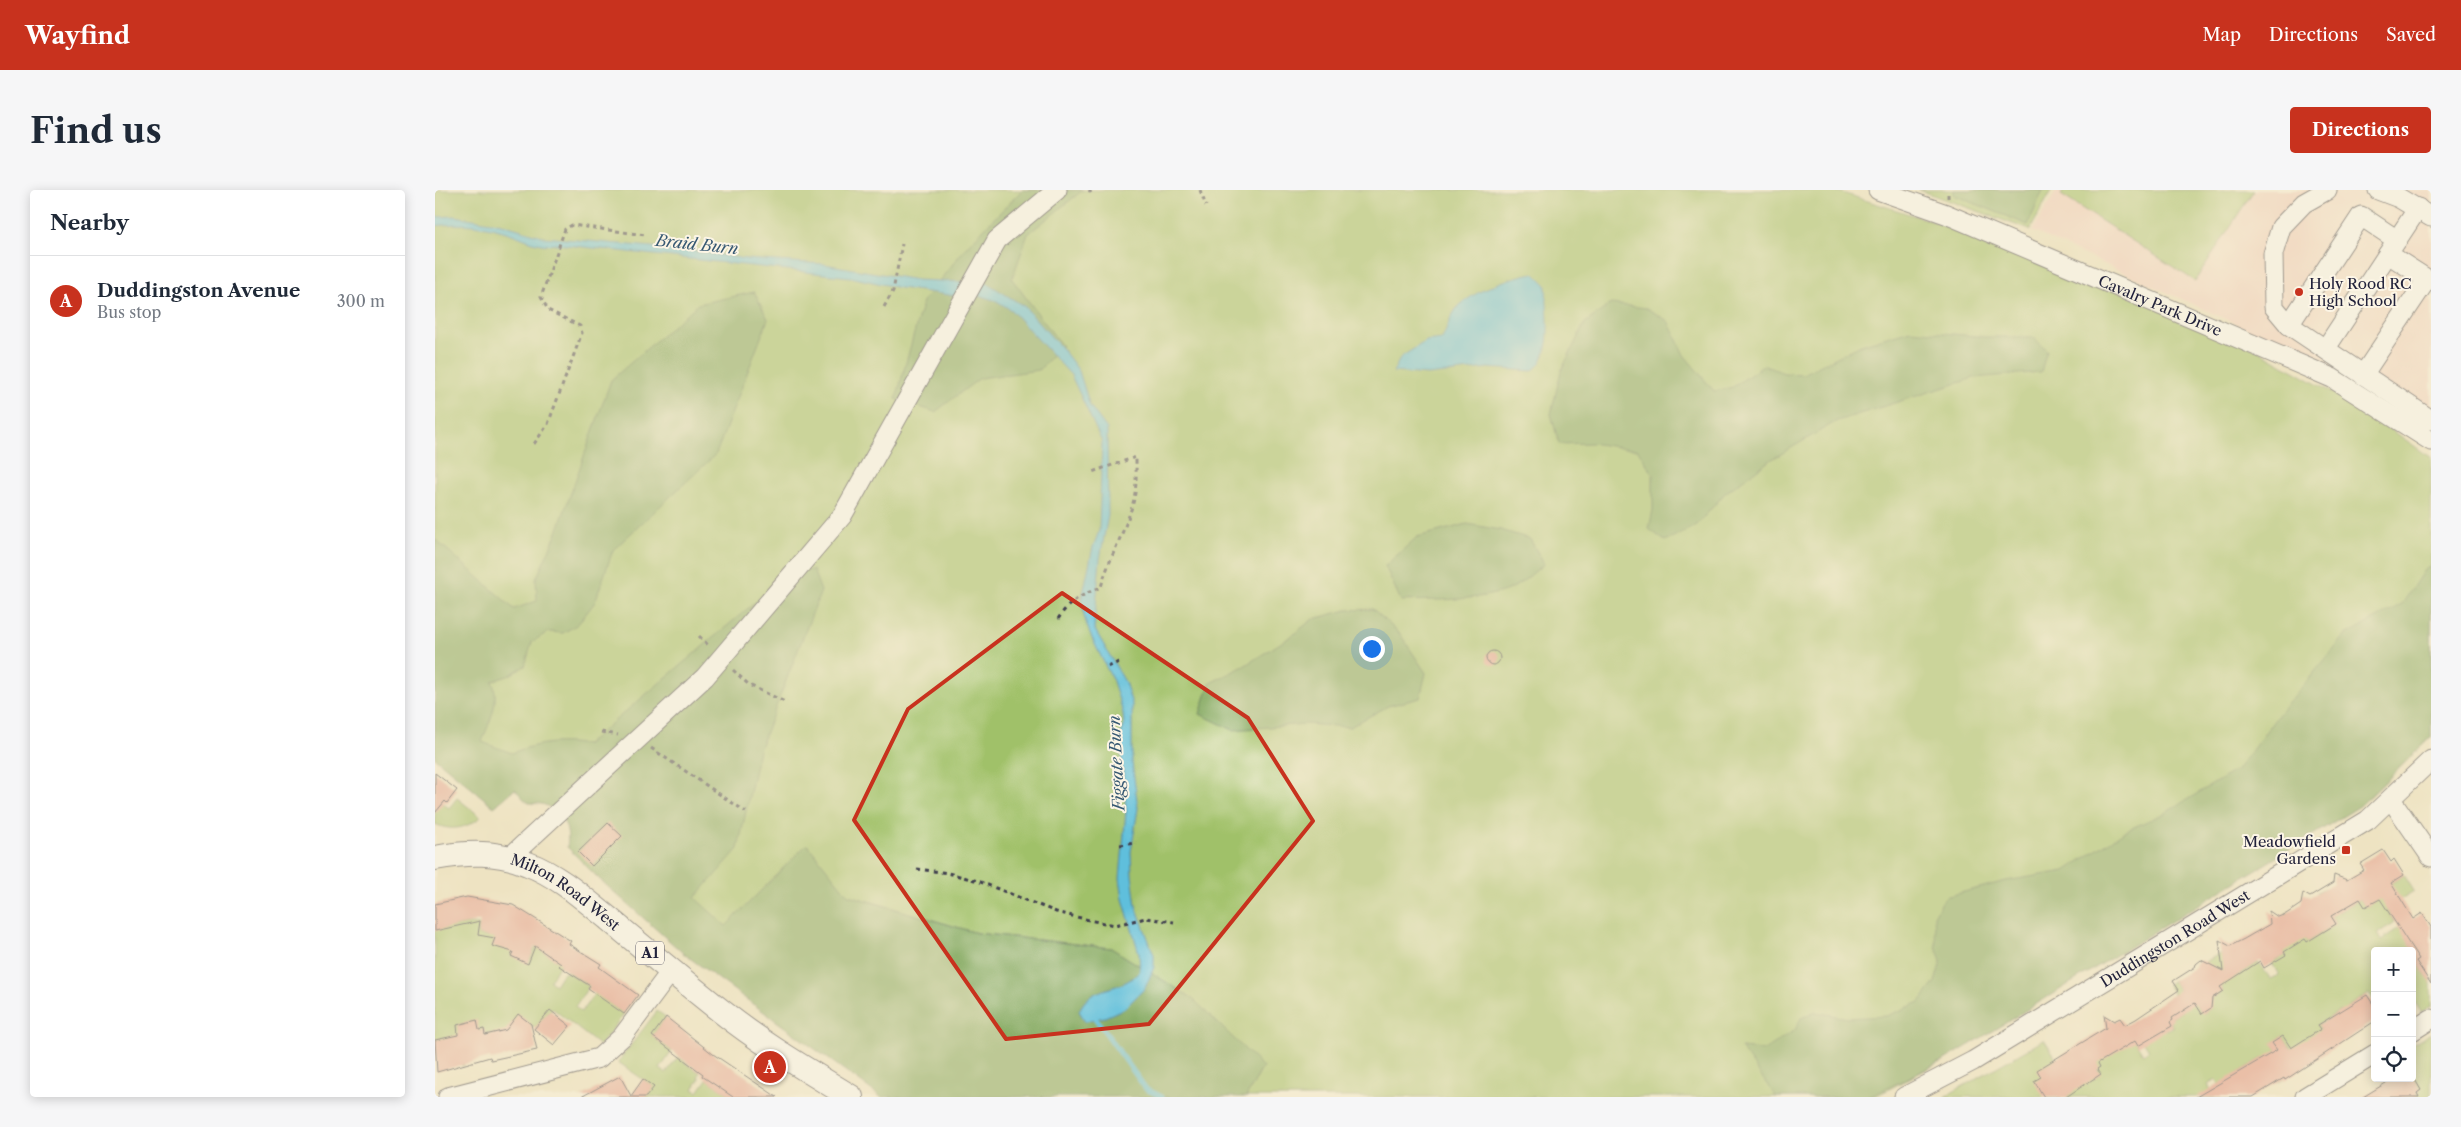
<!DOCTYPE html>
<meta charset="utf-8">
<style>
body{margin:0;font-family:"Libre Caslon Text",serif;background:#f6f6f7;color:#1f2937}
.controls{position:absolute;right:15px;bottom:15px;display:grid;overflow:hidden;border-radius:5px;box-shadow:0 2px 12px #0003}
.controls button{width:45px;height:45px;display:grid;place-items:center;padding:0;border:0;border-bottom:1px solid #e0e1e3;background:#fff;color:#1f2937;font:25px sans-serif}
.you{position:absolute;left:936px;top:458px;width:18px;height:18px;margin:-12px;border:4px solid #fff;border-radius:50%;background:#1a73e8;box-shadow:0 0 0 8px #1a73e833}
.badge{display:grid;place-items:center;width:32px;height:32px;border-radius:50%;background:#c8321e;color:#fff;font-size:16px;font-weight:700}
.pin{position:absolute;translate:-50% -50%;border:2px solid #fff;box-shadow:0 1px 5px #0006}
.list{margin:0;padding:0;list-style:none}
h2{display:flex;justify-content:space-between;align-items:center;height:65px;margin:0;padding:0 20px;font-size:21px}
h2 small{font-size:16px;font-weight:400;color:#747a83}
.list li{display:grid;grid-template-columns:32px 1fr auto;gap:15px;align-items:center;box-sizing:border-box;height:90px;padding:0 20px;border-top:1px solid #e0e1e3}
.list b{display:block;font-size:19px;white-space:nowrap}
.list p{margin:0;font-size:16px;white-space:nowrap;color:#747a83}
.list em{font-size:16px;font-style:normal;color:#747a83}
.icon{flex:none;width:28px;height:28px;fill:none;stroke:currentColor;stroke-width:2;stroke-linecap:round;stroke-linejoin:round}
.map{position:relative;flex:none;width:1996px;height:907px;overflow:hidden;border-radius:5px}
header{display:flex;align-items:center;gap:30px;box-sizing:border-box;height:70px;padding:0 25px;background:#c8321e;color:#fff}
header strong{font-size:24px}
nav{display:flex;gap:28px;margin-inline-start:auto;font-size:18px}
.intro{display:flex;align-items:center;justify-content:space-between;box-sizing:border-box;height:120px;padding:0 30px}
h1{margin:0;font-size:35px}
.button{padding:12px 22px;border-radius:5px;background:#c8321e;color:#fff;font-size:18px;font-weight:700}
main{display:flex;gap:30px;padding:0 30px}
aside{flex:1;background:#fff;border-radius:5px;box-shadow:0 2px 12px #0003}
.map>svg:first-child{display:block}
.built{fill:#f6d1c5}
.green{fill:#a0c169;stroke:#617252}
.forest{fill:#80a75d;stroke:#51644c}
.water{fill:#5ebfdc;stroke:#40708c}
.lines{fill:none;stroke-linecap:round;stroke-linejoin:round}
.stream{stroke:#5ebfdc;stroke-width:5}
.building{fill:#e49286}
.minor-casing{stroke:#413f4f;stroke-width:21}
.major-casing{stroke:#413f4f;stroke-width:26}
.path{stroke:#413f4f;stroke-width:3;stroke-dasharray:4 4;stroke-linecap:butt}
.minor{stroke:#fff;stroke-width:19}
.major{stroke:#fff;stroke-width:24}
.marked{fill:none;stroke:#c8321e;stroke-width:4;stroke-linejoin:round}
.poi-dot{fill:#c8321e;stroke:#fcf5e5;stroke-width:2}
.labels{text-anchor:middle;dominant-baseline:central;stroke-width:4;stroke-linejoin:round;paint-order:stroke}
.shield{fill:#fcf5e5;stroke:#63616e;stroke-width:1}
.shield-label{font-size:14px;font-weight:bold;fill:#22223b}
.poi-label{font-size:15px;fill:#22223b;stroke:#fcf5e5;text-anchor:start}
.street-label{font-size:15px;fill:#22223b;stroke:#fcf5e5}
.water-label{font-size:16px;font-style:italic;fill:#375973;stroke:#fcf5e5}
</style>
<header>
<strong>Wayfind</strong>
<nav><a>Map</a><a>Directions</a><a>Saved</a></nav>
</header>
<div class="intro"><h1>Find us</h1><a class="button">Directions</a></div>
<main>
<aside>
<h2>Nearby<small></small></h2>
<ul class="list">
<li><span class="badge">A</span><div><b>Duddingston Avenue</b><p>Bus stop</p></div><em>300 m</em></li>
</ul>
</aside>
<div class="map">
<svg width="1996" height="907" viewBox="0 0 1996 907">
<rect width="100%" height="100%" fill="#fcf5e5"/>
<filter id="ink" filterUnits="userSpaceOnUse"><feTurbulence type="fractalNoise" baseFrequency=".02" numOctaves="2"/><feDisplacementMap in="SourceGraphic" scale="10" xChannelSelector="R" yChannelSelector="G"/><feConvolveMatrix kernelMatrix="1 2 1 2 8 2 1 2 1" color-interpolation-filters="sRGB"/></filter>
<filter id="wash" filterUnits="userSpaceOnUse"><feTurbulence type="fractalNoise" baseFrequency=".0096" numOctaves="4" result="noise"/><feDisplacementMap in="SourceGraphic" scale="20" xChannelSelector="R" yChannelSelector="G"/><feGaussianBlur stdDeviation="1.12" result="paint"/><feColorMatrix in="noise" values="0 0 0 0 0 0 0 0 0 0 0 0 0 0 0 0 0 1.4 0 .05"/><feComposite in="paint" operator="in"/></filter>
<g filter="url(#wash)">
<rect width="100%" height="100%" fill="#eee3c2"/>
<path class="built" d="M1622 0H1996V246L1865 163 1597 41Z"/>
<g class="green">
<path d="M0 0H1398L1576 56 1817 157 1936 225 1996 268V547L1936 606 1915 622 1513 868 1439 907H811L828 877 676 758 542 743 413 705 249 764 209 646 80 599 59 617 0 562Z"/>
<path d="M1484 0H1617L1595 40Z"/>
<path d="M1629 0H1819L1760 91 1626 5Z"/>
<path d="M22 608 46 627C32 638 17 642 0 634V617L7 613 14 618Z"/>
<path d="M1969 685 1979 701 1951 718 1959 732 1942 744 1946 750 1964 738 1988 766 1981 771 1993 789 1996 787V816L1986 822 1977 808V761H1940V812L1934 803 1912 817V831L1905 821 1883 834 1890 846 1856 858 1848 846 1838 853 1845 865 1837 870 1849 888 1843 892 1828 868 1800 885 1786 897 1781 889 1773 895 1780 907H1509L1609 850 1631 884 1659 889 1665 884 1657 864 1700 851 1708 864 1714 860 1700 837 1729 835 1732 840 1738 837 1735 832 1737 828 1748 821 1732 794 1738 791 1745 802 1751 798 1765 821 1769 823 1776 818 1774 810 1788 801 1770 772 1786 763 1800 787 1823 773 1836 789 1844 785 1820 745 1823 743 1841 771 1851 765 1849 762 1857 734 1851 723 1854 722 1872 752 1901 734 1882 702 1890 698 1904 722 1925 709 1930 717 1944 709 1941 703Z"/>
<path d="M33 734 44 735 43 745 53 747 63 736 58 756H80L76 766 93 773 101 757 126 773 115 791 120 795 127 784 132 782 154 796 140 817 146 822 160 803 189 824 165 856 117 818 100 838 83 824 91 842 60 849 59 843 50 845 49 839 44 840 41 831 22 835 24 844 22 845 29 876H27L21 851 9 848 0 850V740Z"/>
<path d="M222 821 231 827 217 846 237 861 225 879 231 883 243 867 265 883 263 887 265 888 258 899 263 902 272 889 295 905 305 907H201L209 900 214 903 219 897 183 872Z"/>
<path d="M1996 843V907H1980L1986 900 1977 885V855Z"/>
</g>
<g class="forest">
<path d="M587 0H648L593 44 577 89 627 156 604 180 545 188 500 222 461 209 488 111 533 55Z"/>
<path d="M1519 0H1608L1593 35 1519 5Z"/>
<path d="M319 102 333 129 281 264 178 360 160 412 143 434 128 443 113 442 97 452 90 476 73 486 57 491C66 511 54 532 47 552L77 563C101 553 127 550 151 555L356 382 378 380 386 401 324 560 303 659 260 708 291 736 372 654 413 705 542 743 676 758 757 808 828 877 811 907H446L249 764 163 688 132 657C135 638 128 623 110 615 105 613 99 614 94 613 89 611 84 603 80 599L59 617 0 568V349L79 419 102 411 101 389 121 345 176 190 263 114Z"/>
<path d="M1176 114 1211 118 1233 131 1249 165 1279 201 1298 197 1329 175 1349 183 1368 184 1426 155 1475 140 1551 147H1598L1612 160 1606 182 1539 188 1402 231 1334 271 1290 303 1262 335 1230 351 1214 339 1218 320V284L1203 260 1156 253 1124 254 1116 224 1126 181 1150 133Z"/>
<path d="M1032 334 1066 340 1095 349 1109 374C1100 381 1091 390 1081 396 1057 411 996 410 966 411L950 376 982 347Z"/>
<path d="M1996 376V547L1925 616 1513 868 1434 907H1341L1306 858 1330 860 1360 840 1366 828 1381 822 1412 828 1452 826 1485 812 1500 792 1506 771 1501 756 1499 726 1510 707 1571 691 1630 681 1690 641 1730 623 1803 579 1843 525 1911 445 1967 414 1989 380Z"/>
<path d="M938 419 965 444 991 483 985 508 953 516 915 537 870 534 798 540 765 524 775 493 809 476 855 447 878 429 912 420Z"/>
</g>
<g class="water">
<path d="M20 26 67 34 110 47 260 61 311 69 389 74 482 90 552 93 590 117 629 161 644 181 655 216 672 239 673 325 665 369 659 438 690 492 697 514V573L703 618 696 662 697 685 701 716 719 765V777L710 798 690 818 670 827 650 831 644 821C657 792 684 805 705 781L704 763 688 709 685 688 691 621 685 547 689 536 688 523 678 491 655 444 649 426 647 408 658 357 664 341 667 252 636 185 576 120 562 111 546 106H521L465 98 415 87 122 54C105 57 93 50 77 44 52 35 26 32 0 36V27Z"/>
<path d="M1099 83 1111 95C1111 121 1121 164 1097 181L1053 178 993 185 958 182 966 167 991 151 1007 149C1012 140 1016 124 1023 117 1039 101 1077 86 1099 83Z"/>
</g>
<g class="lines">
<path class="stream" d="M658 825 711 899 727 907"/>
</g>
<g id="blocks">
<g class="building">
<circle cx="1058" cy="468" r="7"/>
<path d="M0 583 22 600 12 613 10 611 0 623Z"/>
<path d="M173 633 187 646 157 676 143 662Z"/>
<path d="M1948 660 1956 672 1959 669 1969 685 1956 693 1978 729 1987 723 1996 737V794L1981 771 1984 769 1945 709 1930 717 1925 709 1896 726 1901 734 1872 752 1870 749 1849 762 1851 765 1829 778 1825 771 1785 797 1788 801 1777 808 1776 818 1767 824 1760 813 1737 828 1738 830 1735 832 1737 836 1703 856 1700 851 1663 873 1665 877 1662 879 1666 884 1640 901 1631 907H1609L1599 891 1606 887 1602 880 1671 838 1669 825 1679 831 1685 828 1690 835 1701 829 1744 800 1738 791 1760 777 1761 774 1766 770 1788 781 1784 750 1795 756 1809 749 1835 734 1834 721 1843 727 1851 724 1866 714 1868 703 1875 707 1898 693 1899 685 1912 690 1929 680 1925 674Z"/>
<path d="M32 707 78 715 136 751 134 754 166 774 164 777 203 805 189 824 153 799 155 796 124 776 126 774 100 756 93 774 76 766 78 762 57 756 60 748 43 745 45 731 0 741V714Z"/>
<path d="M1932 805 1940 817V831L1850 890 1849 888 1818 907H1761L1842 860 1837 853 1848 846 1856 858 1886 839 1883 835Z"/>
<path d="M115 820 135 836 119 855 99 839Z"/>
<path d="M83 824 96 834 102 860 56 870 55 867 2 882 0 850 23 845 22 835 42 830 44 840 49 839 50 845 71 840Z"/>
<path d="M231 827 278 864 342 907H298L267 886 268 884 217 846Z"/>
<path d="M185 886 196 906 208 889 219 897 211 907H146Z"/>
<path d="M1959 888H1979L1986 900 1982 903 1984 907H1928Z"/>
</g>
</g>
</g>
<g filter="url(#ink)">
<use href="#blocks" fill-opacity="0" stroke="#413f4f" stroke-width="1"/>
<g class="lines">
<defs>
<g id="minor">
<path id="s1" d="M1443 0 1511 24 1897 188 1996 251"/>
<path d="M1892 0 1869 13 1846 37 1838 64 1839 117 1854 135 1996 230"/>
<path d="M1943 0 1964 8 1996 27"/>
<path d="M1854 135 1926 26 1962 50"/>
<path d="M1891 158 1983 18"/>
<path d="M1928 185 1992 89 1953 64"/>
<path d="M1956 609 1996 667"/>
<path d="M75 667 270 487 407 326 562 50 622 0"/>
<path d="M1977 841 1996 829"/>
<path d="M13 907 164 868 187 847 237 780"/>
<path id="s2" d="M1469 907 1538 871 1933 630 1996 570"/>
<path d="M1870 907 1940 864"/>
</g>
<g id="major">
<path id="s3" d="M0 668C32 662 63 661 93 674 124 686 149 709 174 729 211 760 248 791 286 821 326 853 372 880 416 907"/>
</g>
</defs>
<use href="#minor" class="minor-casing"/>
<use href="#major" class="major-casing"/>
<g class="path">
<path d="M654 0 656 3"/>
<path d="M765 0 771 16"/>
<path d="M1513 8V0"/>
<path d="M449 117 458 101 467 54"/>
<path d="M99 254 113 234 147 143 145 136 113 120 106 107 130 39 137 35 210 45"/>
<path d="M623 429C634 411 647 405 666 397 674 368 690 342 698 313 702 298 701 282 701 267L657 282"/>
<path d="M264 446 274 456"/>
<path d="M673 477 686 471"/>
<path d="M298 480 314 495 352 513"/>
<path d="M166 542 183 545"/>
<path d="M216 558 311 622"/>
<path d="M685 655 701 653"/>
<path d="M482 679 513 683 543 691 621 722 654 730 680 735 711 728 739 732"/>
</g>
<use href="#minor" class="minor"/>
<use href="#major" class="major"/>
</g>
</g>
<path d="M0 0H1996V907H0ZM627 403 813 528 878 631 714 834 571 849 419 630 473 519Z" fill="#eee3c2" fill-opacity=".55" fill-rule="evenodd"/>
<path class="marked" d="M627 403 813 528 878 631 714 834 571 849 419 630 473 519Z"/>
<g class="poi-dot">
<circle cx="1864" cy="102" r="5"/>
<rect x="1906" y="655" width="10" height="10" rx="2.5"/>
</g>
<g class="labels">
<rect class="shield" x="201" y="751.5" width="28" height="23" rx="4"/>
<g class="shield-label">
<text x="215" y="763">A1</text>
</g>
<g class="poi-label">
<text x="1874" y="93">Holy Rood RC<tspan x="1874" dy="17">High School</tspan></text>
<text x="1901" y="651" text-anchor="end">Meadowfield<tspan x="1901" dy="17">Gardens</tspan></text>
</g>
<g class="street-label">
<text stroke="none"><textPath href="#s1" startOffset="305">Cavalry Park Drive</textPath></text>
<text stroke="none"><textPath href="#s3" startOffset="141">Milton Road West</textPath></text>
<text stroke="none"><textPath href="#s2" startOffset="314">Duddingston Road West</textPath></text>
</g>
<g class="water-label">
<text transform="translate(262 54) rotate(6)">Braid Burn</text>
<text transform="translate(681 573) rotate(-93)">Figgate Burn</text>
</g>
</g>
</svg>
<div class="controls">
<button>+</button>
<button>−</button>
<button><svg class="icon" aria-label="locate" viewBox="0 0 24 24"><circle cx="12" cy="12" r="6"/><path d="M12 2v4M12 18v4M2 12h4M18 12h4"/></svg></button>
</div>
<div class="you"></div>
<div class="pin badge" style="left:335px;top:877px">A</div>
</div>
</main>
